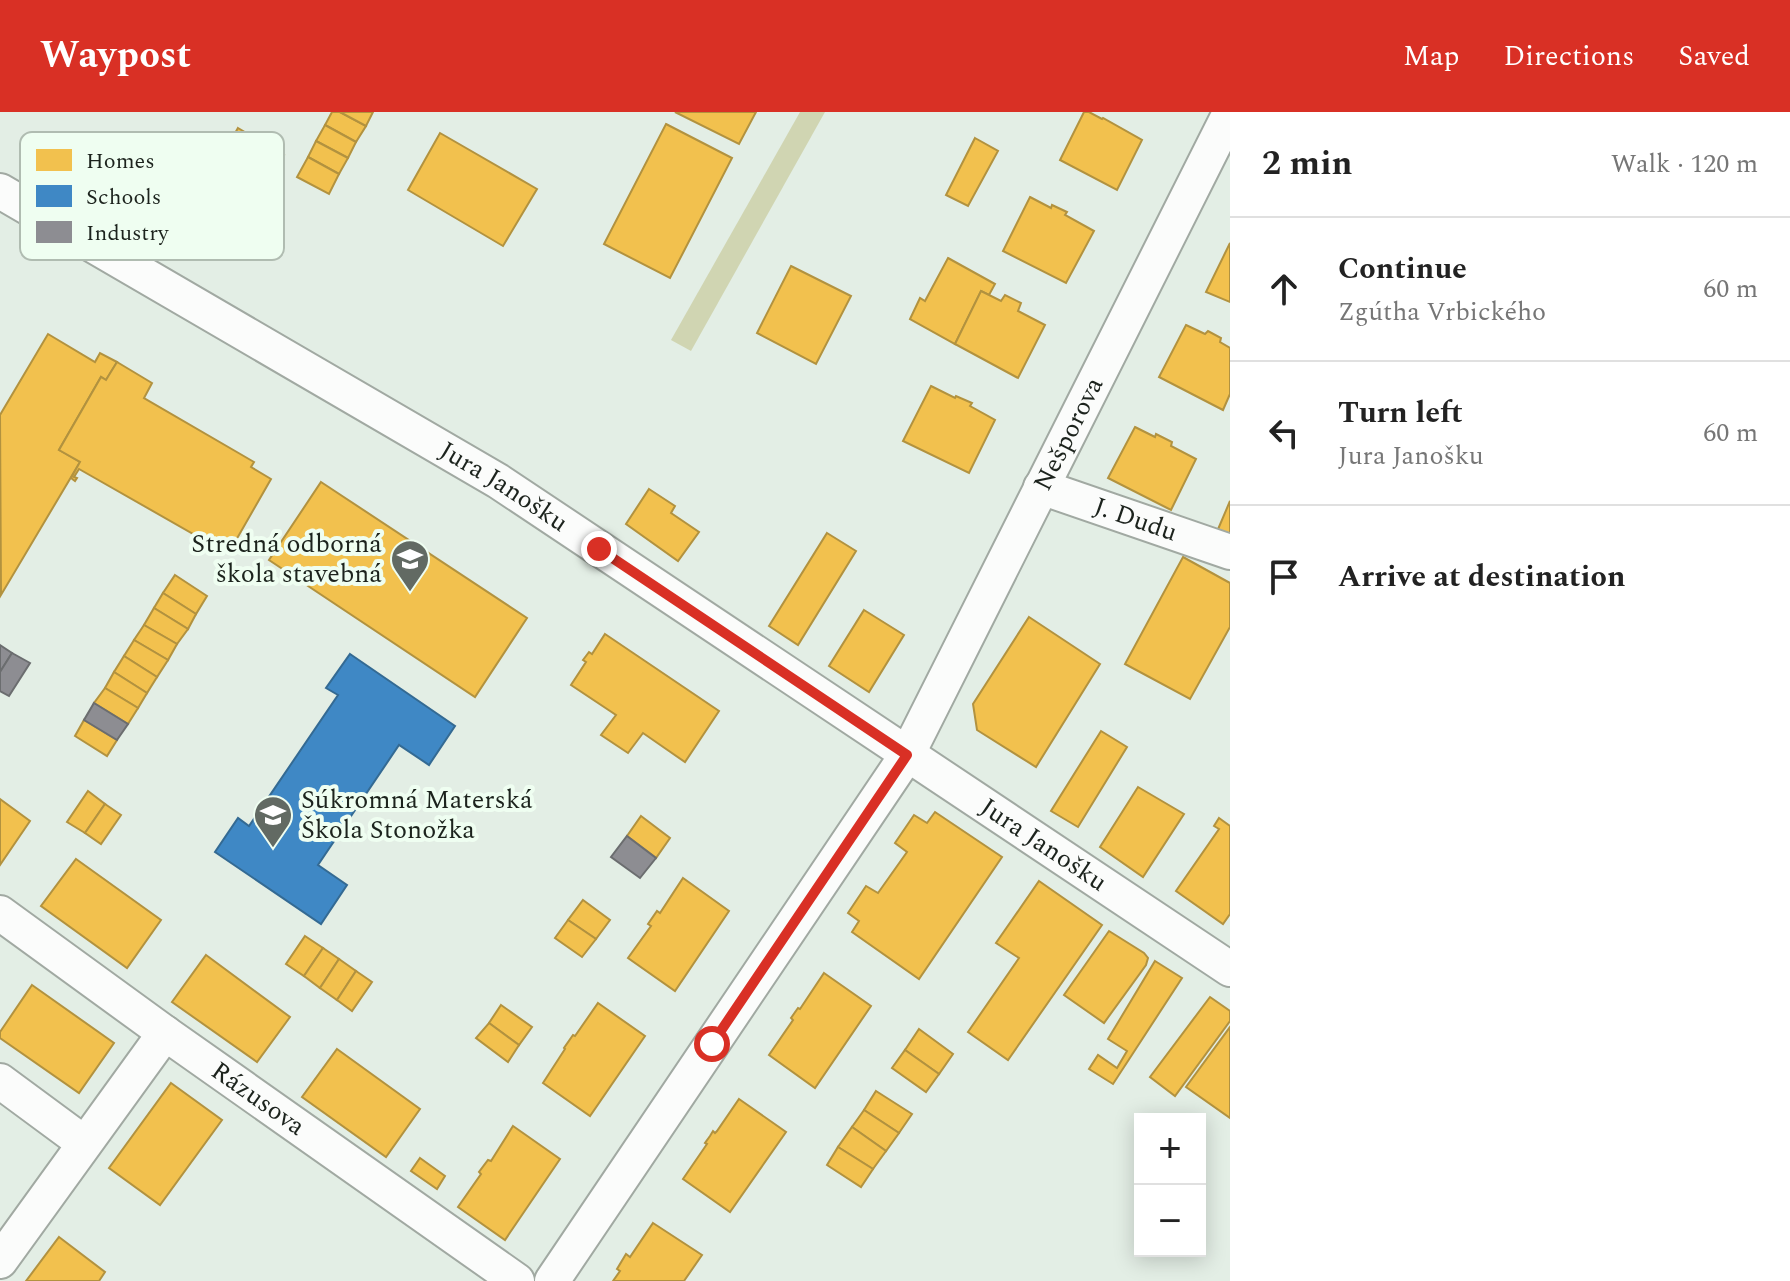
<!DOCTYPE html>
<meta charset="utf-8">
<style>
body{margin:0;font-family:Spectral,serif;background:#f6f6f6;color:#222}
.controls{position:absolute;right:24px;bottom:24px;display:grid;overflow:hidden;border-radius:0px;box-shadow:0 4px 20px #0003}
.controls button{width:72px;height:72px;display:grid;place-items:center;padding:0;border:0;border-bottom:2px solid #e0e0e0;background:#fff;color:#222;font:40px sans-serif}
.stop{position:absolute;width:24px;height:24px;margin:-18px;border:6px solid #d93025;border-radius:50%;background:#fff}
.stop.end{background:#d93025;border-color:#fff;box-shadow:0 2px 8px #0008}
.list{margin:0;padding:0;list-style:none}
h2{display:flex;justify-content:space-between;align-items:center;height:104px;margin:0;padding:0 32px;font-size:34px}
h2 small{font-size:26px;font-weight:400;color:#767676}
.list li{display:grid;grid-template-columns:52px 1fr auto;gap:24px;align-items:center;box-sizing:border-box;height:144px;padding:0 32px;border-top:2px solid #e0e0e0}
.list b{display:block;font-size:30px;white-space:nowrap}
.list p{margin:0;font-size:26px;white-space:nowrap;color:#767676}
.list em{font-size:26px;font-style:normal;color:#767676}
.icon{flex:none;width:44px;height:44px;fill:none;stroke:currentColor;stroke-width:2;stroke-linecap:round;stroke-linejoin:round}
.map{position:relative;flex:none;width:1230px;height:1169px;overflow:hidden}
header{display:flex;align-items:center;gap:48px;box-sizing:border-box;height:112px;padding:0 40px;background:#d93025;color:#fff}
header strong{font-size:38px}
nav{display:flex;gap:44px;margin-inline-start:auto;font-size:28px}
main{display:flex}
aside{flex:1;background:#fff}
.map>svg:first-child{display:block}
.green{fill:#d0d5b2}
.homes{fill:#f2c14e;stroke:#b2923f;stroke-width:2}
.schools{fill:#3f88c5;stroke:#346a93;stroke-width:2}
.industry{fill:#8d8d92;stroke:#6b6d6f;stroke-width:2}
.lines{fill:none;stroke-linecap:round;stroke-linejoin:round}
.minor-casing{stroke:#a1a9a2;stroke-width:38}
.minor{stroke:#fbfcfb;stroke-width:34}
.route{stroke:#d93025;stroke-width:10}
.labels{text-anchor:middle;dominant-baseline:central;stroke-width:8;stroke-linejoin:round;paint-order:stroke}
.street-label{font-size:26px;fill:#1c231d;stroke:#effef1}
.poi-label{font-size:26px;fill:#1c231d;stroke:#effef1;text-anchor:end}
.key{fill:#effef1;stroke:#b0bcb1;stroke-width:2}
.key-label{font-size:22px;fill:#1c231d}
</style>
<header>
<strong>Waypost</strong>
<nav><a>Map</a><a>Directions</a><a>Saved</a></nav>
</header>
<main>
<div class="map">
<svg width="1230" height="1169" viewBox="0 0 1230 1169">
<rect width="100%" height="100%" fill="#e3eee5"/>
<path class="green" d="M800 0H825L691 239 671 228Z"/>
<g class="homes">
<path d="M332 0H340L366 14 356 30 325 13Z"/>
<path d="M340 0H373L366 14Z"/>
<path d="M675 0H756L739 32Z"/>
<path d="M1084 0H1089L1102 7 1103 6 1142 28 1117 78 1060 48Z"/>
<path d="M666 12 732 46 670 166 604 132Z"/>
<path d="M325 13 356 30 348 46 316 29Z"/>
<path d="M238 16 284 43 226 147 125 90 154 38 174 50 179 41 213 60Z"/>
<path d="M440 21 537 77 503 134 408 78Z"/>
<path d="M975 26 998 39 968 94 946 83Z"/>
<path d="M316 29 348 46 339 62 308 45Z"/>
<path d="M308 45 339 62 329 82 297 65Z"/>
<path d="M1030 85 1051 96 1052 93 1067 100 1065 103 1094 119 1066 171 1003 139Z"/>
<path d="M1230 131V190L1206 180Z"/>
<path d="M948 146 995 172 989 183 981 179 955 232 910 207 920 186 925 189Z"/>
<path d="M791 154 851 184 816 252 757 221Z"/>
<path d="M981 179 1001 189 1005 183 1021 191 1018 199 1045 213 1018 266 955 232Z"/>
<path d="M1186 213 1205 222 1208 219 1221 226 1220 230 1230 236V282L1223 298 1159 265Z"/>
<path d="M48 222 95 250 100 241 117 250 106 268 101 265 59 338 80 350 1 483 0 303Z"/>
<path d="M117 250 152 271 144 286 254 350 251 355 271 367 231 437 211 426 209 431 79 357 74 365 77 366 75 369 71 366 80 350 59 338 101 265 106 268Z"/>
<path d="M931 274 955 286 956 284 972 291 970 294 995 308 969 361 903 329Z"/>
<path d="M1135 315 1155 325 1156 322 1172 330 1171 334 1196 347 1171 398 1108 366Z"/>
<path d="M321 370 527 506 475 585 269 448Z"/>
<path d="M649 377 675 394 671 401 699 420 678 449 626 412Z"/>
<path d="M1230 389V427L1216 422Z"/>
<path d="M827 421 856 439 798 533 769 514Z"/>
<path d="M1183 445 1230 471V515L1190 587 1125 552Z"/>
<path d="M175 463 207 484 196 502 163 481Z"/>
<path d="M163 481 196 502 188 517 154 496Z"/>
<path d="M154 496 188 517 177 532 144 513Z"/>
<path d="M864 498 904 523 869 580 829 554Z"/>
<path d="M1029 505 1100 552 1036 655 977 618 973 592Z"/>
<path d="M144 513 177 532 168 548 134 528Z"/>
<path d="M605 522 719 599 685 650 643 621 628 641 601 623 616 603 571 573 586 550 583 548 589 540 592 542Z"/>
<path d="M134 528 168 548 157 565 124 544Z"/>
<path d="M124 544 157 565 147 581 114 560Z"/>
<path d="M114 560 147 581 138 596 105 576Z"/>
<path d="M105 576 138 596 128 612 94 591Z"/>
<path d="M84 608 117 628 107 644 75 624Z"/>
<path d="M1101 619 1127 635 1078 715 1051 699Z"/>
<path d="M1138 675 1184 702 1143 765 1100 735Z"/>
<path d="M88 679 105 692 85 721 67 710Z"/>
<path d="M0 687 30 709 0 753Z"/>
<path d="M105 692 121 703 101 732 85 721Z"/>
<path d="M935 700 1002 745 919 867 852 820 859 809 848 801 866 774 878 781 907 740 895 731 914 703 927 711Z"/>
<path d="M641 704 670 726 656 746 627 724Z"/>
<path d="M1219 706 1230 714V802L1223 812 1176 779 1219 717 1214 714Z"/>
<path d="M76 747 161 808 127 856 41 794Z"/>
<path d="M683 766 729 799 675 879 628 846 651 814 648 812 657 799 660 801Z"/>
<path d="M1039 769 1102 813 1008 948 968 920 1019 846 996 831Z"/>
<path d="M583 788 610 808 596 827 568 808Z"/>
<path d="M568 808 596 827 582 845 555 826Z"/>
<path d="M1109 819 1144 841 1148 846 1146 853 1104 911 1064 883Z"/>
<path d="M305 824 323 836 304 864 286 852Z"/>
<path d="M323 836 339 847 320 876 304 864Z"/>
<path d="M206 843 290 905 257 950 172 890Z"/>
<path d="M339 847 356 859 337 888 320 876Z"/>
<path d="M1155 849 1182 866 1113 972 1089 957 1098 943 1117 956 1127 939 1108 927Z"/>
<path d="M356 859 372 870 352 899 337 888Z"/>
<path d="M824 861 871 894 815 976 769 943 793 908 791 906 798 896 800 897Z"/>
<path d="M32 873 114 931 79 981 0 926V920Z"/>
<path d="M1210 885 1230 899V909L1175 984 1150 965Z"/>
<path d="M598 891 645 924 590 1004 543 971 565 937 564 936 573 923 575 924Z"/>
<path d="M501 893 532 915 519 933 489 911Z"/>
<path d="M489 911 519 933 508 950 476 926Z"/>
<path d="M1230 915V1006L1186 975Z"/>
<path d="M919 917 953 942 939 962 905 938Z"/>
<path d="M337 937 420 997 386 1045 302 985Z"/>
<path d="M905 938 939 962 926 980 892 956Z"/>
<path d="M171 971 222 1008 160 1093 109 1056Z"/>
<path d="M876 979 912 1002 899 1021 864 998Z"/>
<path d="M739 987 786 1020 730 1100 683 1067 707 1032 705 1031 710 1024 713 1019 715 1021 717 1019Z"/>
<path d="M864 998 899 1021 886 1039 852 1015Z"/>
<path d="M513 1014 560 1047 505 1128 458 1095 481 1062 479 1060 488 1048 491 1049Z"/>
<path d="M852 1015 886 1039 873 1057 838 1035Z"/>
<path d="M838 1035 873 1057 861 1075 827 1053Z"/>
<path d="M420 1046 445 1064 437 1077 411 1059Z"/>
<path d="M653 1111 702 1143 684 1169H613L620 1159 617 1157 626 1142 630 1145Z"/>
<path d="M59 1125 105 1160 99 1169H26Z"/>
</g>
<path class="schools" d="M350 542 455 614 429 653 399 633 318 753 347 773 321 812 215 740 238 706 249 714 338 583 326 576Z"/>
<g class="industry">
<path d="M0 533 12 541 0 560Z"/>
<path d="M12 541 30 551 9 584 0 579V560Z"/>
<path d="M94 591 128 612 117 628 84 608Z"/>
<path d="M627 724 656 746 640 766 611 745Z"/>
</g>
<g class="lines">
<defs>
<g id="minor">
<path id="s1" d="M0 79 498 369 1230 857"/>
<path id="s2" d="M1041 375 1230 440"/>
<path id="s3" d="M0 801 165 921 517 1169"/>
<path d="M0 969 84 1031"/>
<path d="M0 1149 165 921"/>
<path id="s4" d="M552 1169 907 643 1230 1"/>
</g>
</defs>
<use href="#minor" class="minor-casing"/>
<use href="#minor" class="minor"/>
</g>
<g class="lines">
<path class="route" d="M599 437 907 643 712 932"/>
</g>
<defs>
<symbol id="school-pin" viewBox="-11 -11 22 30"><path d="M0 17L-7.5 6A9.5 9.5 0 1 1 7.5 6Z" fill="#626a63" stroke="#effef1"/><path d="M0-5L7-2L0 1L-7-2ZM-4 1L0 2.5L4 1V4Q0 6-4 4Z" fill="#fff"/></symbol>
</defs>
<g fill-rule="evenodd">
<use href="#school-pin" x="388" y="425" width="44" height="60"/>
<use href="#school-pin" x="251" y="681" width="44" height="60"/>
</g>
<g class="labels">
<g class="street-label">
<text stroke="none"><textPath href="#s4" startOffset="994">Nešporova</textPath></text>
<text stroke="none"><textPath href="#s1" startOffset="584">Jura Janošku</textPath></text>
<text stroke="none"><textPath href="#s2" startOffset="100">J. Dudu</textPath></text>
<text stroke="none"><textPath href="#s1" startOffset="1232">Jura Janošku</textPath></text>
<text stroke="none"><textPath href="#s3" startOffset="318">Rázusova</textPath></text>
</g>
<g class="poi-label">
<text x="382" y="432">Stredná odborná<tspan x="382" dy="30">škola stavebná</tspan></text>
<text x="301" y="688" text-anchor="start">Súkromná Materská<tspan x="301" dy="30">Škola Stonožka</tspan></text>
</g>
</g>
<rect x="20" y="20" width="264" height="128" rx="12" class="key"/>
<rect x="36" y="37" width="36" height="22" fill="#f2c14e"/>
<rect x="36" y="73" width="36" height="22" fill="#3f88c5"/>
<rect x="36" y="109" width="36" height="22" fill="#8d8d92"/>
<g class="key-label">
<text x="86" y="56">Homes</text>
<text x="86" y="92">Schools</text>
<text x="86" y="128">Industry</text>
</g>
</svg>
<div class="controls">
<button>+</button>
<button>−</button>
</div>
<div class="stop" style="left:712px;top:932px"></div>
<div class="stop end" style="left:599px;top:437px"></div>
</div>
<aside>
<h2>2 min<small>Walk · 120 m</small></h2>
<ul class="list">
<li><svg class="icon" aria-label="ahead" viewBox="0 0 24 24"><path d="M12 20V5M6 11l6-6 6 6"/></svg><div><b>Continue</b><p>Zgútha Vrbického</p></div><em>60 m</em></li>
<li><svg class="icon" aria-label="left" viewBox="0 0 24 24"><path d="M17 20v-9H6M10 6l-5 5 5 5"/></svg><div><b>Turn left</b><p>Jura Janošku</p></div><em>60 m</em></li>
<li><svg class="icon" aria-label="arrive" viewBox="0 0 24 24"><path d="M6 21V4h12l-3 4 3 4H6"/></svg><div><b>Arrive at destination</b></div></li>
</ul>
</aside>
</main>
